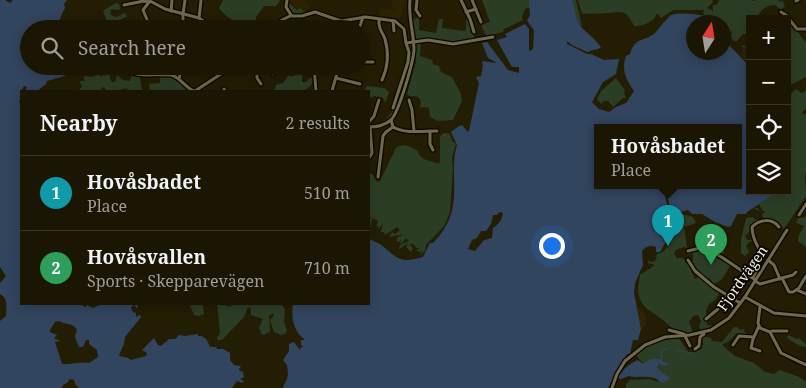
<!DOCTYPE html>
<meta charset="utf-8">
<style>
body{margin:0;font-family:"Noto Serif",serif;background:#231f0d;color:#f1f3f6}
.controls{position:absolute;right:15px;top:15px;display:grid;overflow:hidden;border-radius:0px;box-shadow:0 2px 12px #0003}
.controls button{width:45px;height:45px;display:grid;place-items:center;padding:0;border:0;border-bottom:1px solid #383525;background:#1a1603;color:#f1f3f6;font:25px sans-serif}
.compass{position:absolute;left:686px;top:15px;width:45px;height:45px;border-radius:50%;background:#1a1603;box-shadow:0 2px 12px #0003;rotate:12deg}
.you{position:absolute;left:551px;top:245px;width:18px;height:18px;margin:-12px;border:4px solid #fff;border-radius:50%;background:#1a73e8;box-shadow:0 0 0 8px #1a73e833}
.badge{display:grid;place-items:center;width:32px;height:32px;border-radius:50%;background:#bfbe41;color:#fff;font-size:16px;font-weight:700}
.pin{position:absolute;translate:-50% -41px;filter:drop-shadow(0 1px 2px #0008)}
.pin::after{content:'';position:absolute;top:26px;width:18px;height:15px;background:inherit;clip-path:polygon(0 0,100% 0,50% 100%)}
.popup{position:absolute;left:594px;top:124px;width:148px;height:65px;box-sizing:border-box;display:grid;place-content:center;border-radius:0px;background:#1a1603;filter:drop-shadow(0 1px 4px #0005);font-size:16px;white-space:nowrap;color:#9f9f9a}
.popup b{font-size:19px;color:#f1f3f6}
.popup::after{content:'';position:absolute;left:50%;top:100%;margin-left:-10px;border:10px solid transparent;border-top-color:#1a1603}
.list{margin:0;padding:0;list-style:none}
h2{display:flex;justify-content:space-between;align-items:center;height:65px;margin:0;padding:0 20px;font-size:21px}
h2 small{font-size:16px;font-weight:400;color:#9f9f9a}
.list li{display:grid;grid-template-columns:32px 1fr auto;gap:15px;align-items:center;box-sizing:border-box;height:75px;padding:0 20px;border-top:1px solid #383525}
.list b{display:block;font-size:19px;white-space:nowrap}
.list p{margin:0;font-size:16px;white-space:nowrap;color:#9f9f9a}
.list em{font-size:16px;font-style:normal;color:#9f9f9a}
.icon{flex:none;width:28px;height:28px;fill:none;stroke:currentColor;stroke-width:2;stroke-linecap:round;stroke-linejoin:round}
.map{position:relative;flex:none;width:806px;height:388px;overflow:hidden}
.search{position:absolute;background:#1a1603;box-shadow:0 2px 12px #0003;left:20px;top:20px;width:350px;height:55px;display:flex;align-items:center;gap:12px;box-sizing:border-box;padding:0 18px;border-radius:28px;color:#9f9f9a;font-size:19px}
.panel{position:absolute;background:#1a1603;box-shadow:0 2px 12px #0003;left:20px;top:90px;width:350px;height:215px;border-radius:0px}
.map>svg:first-child{display:block}
.built{fill:#2a2200}
.green{fill:#2c3d26}
.sand{fill:#2c2403}
.water{fill:#32455e;fill-rule:evenodd}
.lines{fill:none;stroke-linecap:round;stroke-linejoin:round}
.stream{stroke:#32455e;stroke-width:1}
.minor-casing{stroke:#0c0700;stroke-width:5.5}
.minor{stroke:#6f694d;stroke-width:3}
.labels{text-anchor:middle;dominant-baseline:central;stroke-width:4;stroke-linejoin:round;paint-order:stroke}
.street-label{font-size:14px;fill:#f5f2e2;stroke:#0a0701}
</style>
<div class="map">
<svg width="806" height="388" viewBox="0 0 806 388">
<rect width="100%" height="100%" fill="#231d04"/>
<g class="built">
<path d="M288 0H304L310 7 305 12 299 10Z"/>
<path d="M392 0H406L401 17 395 20 378 18 380 8 395 10 391 4Z"/>
</g>
<g class="green">
<path d="M223 0H280L276 6H264L256 17V25C243 27 226 19 219 8Z"/>
<path d="M288 0H289V3L297 10 300 8 305 12 314 11 303 15H293L287 7Z"/>
<path d="M482 0H576L582 26 579 25V23L528 8 525 9 522 17 523 20 504 29 503 32 486 36 481 25 490 22Z"/>
<path d="M578 0H712L713 2 707 8 713 11V5H717L719 0H751L754 1 757 0H778L781 2 782 0 785 6 781 10 775 5C767 5 759 10 757 19H750V34H743L737 41H733L731 36 732 31 724 35V22H710L703 15 704 10H673L661 18 657 13C655 21 642 27 634 26 626 10 624 12 608 13 599 14 591 13 582 14Z"/>
<path d="M116 3 119 4 120 9 118 10 111 9 110 13 112 16 117 17 124 13 126 14 127 17 108 24 103 11Z"/>
<path d="M419 17V30L436 33 439 19H443L442 28 464 31 466 30V20L468 19 471 28 470 32 473 34 475 39 451 44 416 39 412 20Z"/>
<path d="M789 20 806 43V77L787 87V21Z"/>
<path d="M129 22 140 23 139 29H114Z"/>
<path d="M421 41 420 56 432 60 433 64 439 66 441 72 452 77 461 94 462 101 453 120 438 121 430 117 429 108 424 107 420 108 421 102C419 95 415 96 409 96L407 94 416 62 415 44Z"/>
<path d="M411 43C416 59 400 109 388 120L387 118 394 109 409 61 408 44Z"/>
<path d="M109 66 110 79 112 82H115L117 75 123 80 130 81 132 74 140 76 141 86 143 91H128L127 88 115 91H106V89L103 87 100 91H79L82 86 79 81H84V76L92 77 98 74 102 77V71Z"/>
<path d="M298 72H302V82H306L310 78H312L313 81C308 96 287 91 274 91L276 85 283 83 288 76H294Z"/>
<path d="M171 76 175 78 187 91H150L149 84 160 83V77Z"/>
<path d="M616 78 625 90 624 93 626 98H623L613 107 608 101H604L601 104 597 99 601 91Z"/>
<path d="M367 86 384 88 389 92 386 101 385 102 383 98 375 96 369 98V91H364Z"/>
<path d="M796 89 802 93 806 91V108L802 113 806 115V173H805L806 196 784 229C778 221 769 223 763 217L762 214 765 212 762 210 759 204 779 191H787V158L791 156 787 152V97Z"/>
<path d="M445 133 450 134 452 141 456 144 452 157 453 168 450 212 444 226 426 245 425 251 420 255 423 249 420 252 417 251 416 250 420 249 417 248 412 243 410 245 413 248 411 252 406 247 408 243 399 249 400 245 409 241 406 238 402 243 400 244 401 239 399 242 396 241 398 237 405 234 389 237 392 232 395 234 400 230 397 227 385 235 384 232H381L383 223 377 232 379 229 378 226 376 227 378 221 373 218C370 223 371 229 369 235V222L372 216 369 220V174H372L377 182 380 181 396 148C402 142 412 147 418 151 420 161 431 160 439 164L440 161V137L442 134Z"/>
<path d="M682 214 693 217 696 223 684 227 687 248 684 247 676 250 674 254 677 258H683L687 264 689 263 693 271H691L695 279 700 276 720 292 715 300 709 304 706 311 707 325 713 326 701 331 699 326 701 321 698 315 693 316 689 322 693 332C676 337 670 325 659 317 652 312 645 309 641 301 636 291 639 285 640 275L655 265 648 263V261L653 262 656 260 657 254 663 252 671 243 668 238 675 228 674 220Z"/>
<path d="M806 216V247L798 241 799 235 804 226 796 223 799 217 803 218Z"/>
<path d="M753 217 754 219 762 220 745 236 747 240H754L749 242 746 246 749 252 745 256 741 253V240L746 218Z"/>
<path d="M702 225 714 228 723 233 724 253 722 256 714 251 709 240 705 241V232H702Z"/>
<path d="M704 247 731 264 722 279 716 283H712L711 280 696 270 689 260 693 261V253L688 255V252Z"/>
<path d="M181 304H201L203 306 204 314 199 316 194 315 190 305Z"/>
<path d="M217 304H222L230 307 233 304H281L285 309 284 322 287 330 285 334 281 335 274 332 270 320 274 315 273 313 269 316 270 331 264 335 261 334 259 328 263 319 251 315V309L248 307 244 317 222 340H218L217 338 220 333Z"/>
<path d="M734 327H737L740 330 743 329 747 335 754 333 752 336 737 333 728 342 723 344V346L735 356 754 363 765 372 774 374 780 370 799 377 806 382V388H626V384L630 380 649 379 659 382 635 354C651 342 659 342 678 337L689 353 702 349 703 343 702 338 703 336 711 338 712 341 722 342Z"/>
<path d="M788 335 797 339 799 338 806 344V347L800 346 787 338Z"/>
</g>
<g class="sand">
<path d="M742 49H749L750 51V67L740 55 743 53Z"/>
<path d="M634 294 638 306 647 317 646 326 641 329Z"/>
</g>
<g class="water">
<path d="M0 0H5L10 3 13 0H67L64 4 65 8C62 14 59 19 59 26L61 29H29V66H68L65 76 47 81 46 84 37 91H25L27 87 24 86 21 91V101L19 100 21 108 20 110 21 111V304H79L86 307 87 305 93 308 102 304H138L137 309 134 304 131 308 133 312 136 313V317L140 315 141 317 125 337 124 344 119 355 120 356 128 358 131 360 146 356 147 353 142 350 154 338 158 345 161 346 169 339H175L179 335 185 336 198 334V336H202L207 340 210 347H216L217 349H223L230 353V360L234 365 241 366 239 369 240 371 243 372 244 377 240 379 244 381 242 383 237 381 232 388H79L75 384 74 380 70 379 67 383 63 385 62 388H0V321L6 316C6 307 9 299 0 294V283L6 276 0 267ZM59 321C66 325 70 322 77 329L75 337 79 347H83L86 340H89V344L97 350 98 357 89 363C81 361 71 365 62 364L55 342 60 341 54 338 57 335 50 332V330L55 322Z"/>
<path d="M529 0H572C575 8 576 18 579 24 581 29 597 39 601 48L587 52 572 45 567 41V44L587 54H591L604 60 619 59 616 74 603 82 592 102 599 109 609 112 616 107 626 103 634 91C626 79 621 70 626 56L630 54C635 36 646 42 656 32 661 26 665 20 671 15 682 12 694 14 705 16L710 22H694V52H724V35L727 43 750 67V191H779L747 212 746 214H737L731 226 728 227 715 222 702 214H692L688 210 672 214 667 196H665L670 216 664 219 661 225 668 238 660 252H656V247C650 245 646 246 642 251L643 265 635 283 634 293 641 329 638 340H633L630 354H627L608 388H283C283 386 286 382 287 379 289 374 287 368 287 365L283 360 289 351V344L294 342 300 350 301 347H304L301 345V340H305C293 331 291 318 293 304H369V238C372 241 376 242 380 244 398 258 398 264 423 257L430 243H433C454 221 455 204 454 175 454 164 454 155 457 145L451 132 459 126 462 125 468 132 469 131 479 83 476 77 481 76 483 66 482 61 497 63 488 58 482 43 487 42 508 70 519 73V67H512L497 40 507 37 505 34 525 24 529 29V51L533 49 534 30 527 21 530 15ZM598 127H738V185H598ZM499 212 503 213C502 220 498 225 493 228L492 238 484 240 475 251 468 249 472 240 477 238 481 231H486L491 224 493 215H497Z"/>
<path d="M651 359H659L668 364 667 366 659 364 657 367 658 370 669 377V379L662 383C653 373 637 379 629 376L621 379 618 378C622 370 630 363 638 360L643 364Z"/>
</g>
<g class="lines">
<g class="stream">
<path d="M742 46 746 47 750 45"/>
<path d="M755 208 759 210"/>
<path d="M677 350 691 353"/>
<path d="M662 360 661 351 669 348"/>
</g>
<defs>
<g id="minor">
<path d="M287 0 286 7 291 15"/>
<path d="M417 0 416 10 420 16"/>
<path d="M461 0 470 19 474 32"/>
<path d="M472 0 481 22"/>
<path d="M796 1 798 0"/>
<path d="M124 5 144 1 149 2"/>
<path d="M171 11 172 0"/>
<path d="M466 12 476 9"/>
<path d="M781 12 786 15 797 29H806"/>
<path d="M183 14 185 0"/>
<path d="M199 18 201 0"/>
<path d="M379 20C378 29 382 31 385 39 389 53 388 67 382 80"/>
<path d="M393 21 394 31"/>
<path d="M305 27 306 29"/>
<path d="M151 29 143 10 150 1 165 9 199 18 215 29"/>
<path d="M183 29V14"/>
<path d="M273 29 282 20 290 16H302L315 12 341 21 366 17 395 21 404 29 406 43 428 40 453 44 493 37"/>
<path d="M359 29 363 17"/>
<path d="M361 37 363 39 361 42"/>
<path d="M361 62H373"/>
<path d="M122 66C136 80 154 73 171 75 180 77 186 88 194 91"/>
<path d="M257 66V78L261 84"/>
<path d="M314 66 316 91"/>
<path d="M322 66 337 71"/>
<path d="M273 74 284 66"/>
<path d="M336 78 360 84"/>
<path d="M179 79 182 66"/>
<path d="M224 89 225 91"/>
<path d="M195 91 233 66"/>
<path d="M332 91 339 66"/>
<path d="M409 100 412 110 414 131"/>
<path d="M393 108 408 62 409 52 406 43"/>
<path d="M369 122 374 116 379 100"/>
<path d="M369 127C376 127 385 125 391 120 399 112 413 63 414 50 414 34 408 17 410 0"/>
<path d="M393 127C405 134 424 131 437 131"/>
<path d="M430 131V144L433 150"/>
<path d="M369 158 372 153 370 127"/>
<path d="M378 177 383 136 386 132 393 127 391 120"/>
<path d="M799 215 806 204"/>
<path d="M688 251 704 247 723 258 754 279"/>
<path d="M688 260 695 271 714 287 740 303"/>
<path d="M768 260 774 265 780 279"/>
<path d="M753 277C771 246 753 253 752 227 760 219 772 218 779 227"/>
<path d="M782 278 789 292H793L799 288 806 276"/>
<path d="M755 281 760 284 793 275 796 272"/>
<path d="M797 290 806 294"/>
<path d="M745 297 774 313 806 316"/>
<path d="M760 307 758 323 760 328 770 332 781 353 806 365"/>
<path d="M706 319 718 309 727 296"/>
<path d="M759 326 753 339 751 348 760 351"/>
<path d="M669 330 684 334 690 346"/>
<path d="M770 332 772 331H787"/>
<path d="M733 345 739 336 753 337"/>
<path d="M695 349 699 346 700 337 704 334"/>
<path d="M612 388 617 374 625 361 645 345 665 337 690 335 711 330 729 318 745 297 787 230"/>
</g>
</defs>
<use href="#minor" class="minor-casing"/>
<use href="#minor" class="minor"/>
</g>
<g class="labels">
<g class="street-label">
<text transform="translate(742 278) rotate(-55)">Fjordvägen</text>
</g>
</g>
</svg>
<div class="controls">
<button>+</button>
<button>−</button>
<button><svg class="icon" aria-label="locate" viewBox="0 0 24 24"><circle cx="12" cy="12" r="6"/><path d="M12 2v4M12 18v4M2 12h4M18 12h4"/></svg></button>
<button><svg class="icon" aria-label="layers" viewBox="0 0 24 24"><path d="M12 4l9 5-9 5-9-5zM3 14l9 5 9-5"/></svg></button>
</div>
<svg class="compass" viewBox="-18 -18 36 36"><path d="M0-13l5 13h-10z" fill="#e53935"/><path d="M0 13l5-13h-10z" fill="#9f9f9a"/></svg>
<div class="you"></div>
<div class="pin badge" style="left:668px;top:246px;background:#0f9aa8">1</div>
<div class="popup"><b>Hovåsbadet</b>Place</div>
<div class="pin badge" style="left:711px;top:265px;background:#2e9e5b">2</div>
<div class="search"><svg class="icon" aria-label="search" viewBox="0 0 24 24"><circle cx="10" cy="10" r="6"/><path d="M15 15l6 6"/></svg>Search here</div>
<section class="panel">
<h2>Nearby<small>2 results</small></h2>
<ul class="list">
<li><span class="badge" style="background:#0f9aa8">1</span><div><b>Hovåsbadet</b><p>Place</p></div><em>510 m</em></li>
<li><span class="badge" style="background:#2e9e5b">2</span><div><b>Hovåsvallen</b><p>Sports · Skepparevägen</p></div><em>710 m</em></li>
</ul>
</section>
</div>
